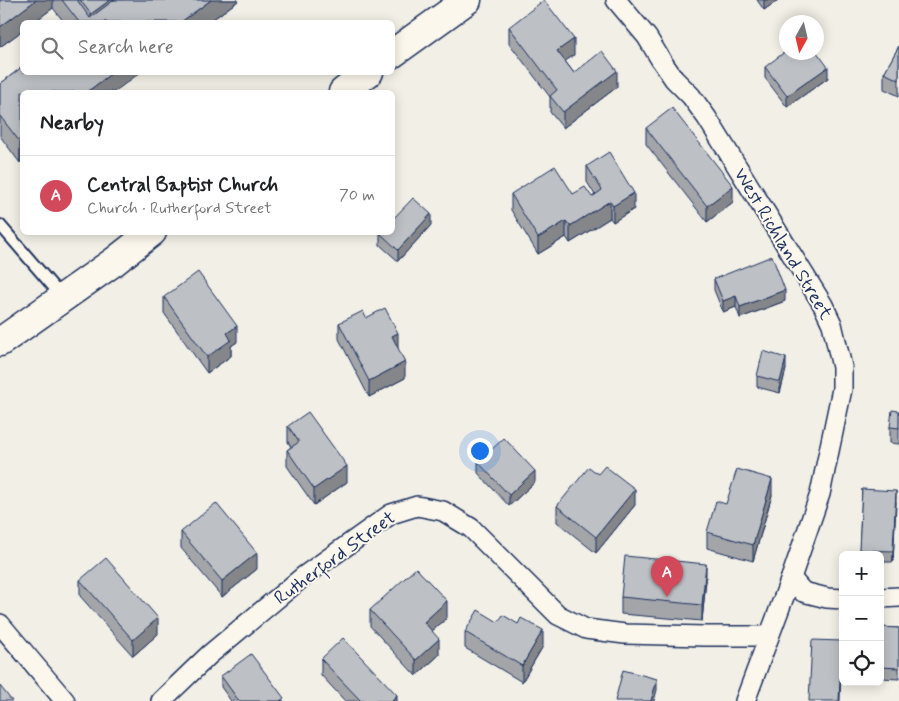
<!DOCTYPE html>
<meta charset="utf-8">
<style>
body{margin:0;font-family:Mynerve,sans-serif;background:#f2f2f2;color:#202124}
.controls{position:absolute;right:15px;bottom:15px;display:grid;overflow:hidden;border-radius:8px;box-shadow:0 2px 12px #0003}
.controls button{width:45px;height:45px;display:grid;place-items:center;padding:0;border:0;border-bottom:1px solid #e0e0e0;background:#fff;color:#202124;font:25px sans-serif}
.compass{position:absolute;left:779px;top:15px;width:45px;height:45px;border-radius:50%;background:#fff;box-shadow:0 2px 12px #0003;rotate:188deg}
.you{position:absolute;left:479px;top:450px;width:18px;height:18px;margin:-12px;border:4px solid #fff;border-radius:50%;background:#1a73e8;box-shadow:0 0 0 8px #1a73e833}
.badge{display:grid;place-items:center;width:32px;height:32px;border-radius:50%;background:#d1495b;color:#fff;font-size:16px;font-weight:700}
.pin{position:absolute;translate:-50% -41px;filter:drop-shadow(0 1px 2px #0008)}
.pin::after{content:'';position:absolute;top:26px;width:18px;height:15px;background:inherit;clip-path:polygon(0 0,100% 0,50% 100%)}
.list{margin:0;padding:0;list-style:none}
h2{display:flex;justify-content:space-between;align-items:center;height:65px;margin:0;padding:0 20px;font-size:21px}
h2 small{font-size:16px;font-weight:400;color:#757577}
.list li{display:grid;grid-template-columns:32px 1fr auto;gap:15px;align-items:center;box-sizing:border-box;height:80px;padding:0 20px;border-top:1px solid #e0e0e0}
.list b{display:block;font-size:19px;white-space:nowrap}
.list p{margin:0;font-size:16px;white-space:nowrap;color:#757577}
.list em{font-size:16px;font-style:normal;color:#757577}
.icon{flex:none;width:28px;height:28px;fill:none;stroke:currentColor;stroke-width:2;stroke-linecap:round;stroke-linejoin:round}
.map{position:relative;flex:none;width:899px;height:701px;overflow:hidden}
.search{position:absolute;background:#fff;box-shadow:0 2px 12px #0003;left:20px;top:20px;width:375px;height:55px;display:flex;align-items:center;gap:12px;box-sizing:border-box;padding:0 18px;border-radius:8px;color:#757577;font-size:19px}
.panel{position:absolute;background:#fff;box-shadow:0 2px 12px #0003;left:20px;top:90px;width:375px;height:145px;border-radius:8px}
.map>svg:first-child{display:block}
.lines{fill:none;stroke-linecap:round;stroke-linejoin:round}
.service-casing{stroke:#1b2f5e;stroke-width:14}
.minor-casing{stroke:#1b2f5e;stroke-width:22}
.primary-casing{stroke:#1b2f5e;stroke-width:31}
.service{stroke:#fbf7ec;stroke-width:10}
.minor{stroke:#fbf7ec;stroke-width:19}
.primary{stroke:#fbf7ec;stroke-width:28}
.wall{fill:#a3a5a9;stroke:#1b2f5e}
.shaded-wall{fill:#848689;stroke:#1b2f5e}
.building{fill:#bdc0c4;stroke:#1b2f5e}
.labels{text-anchor:middle;dominant-baseline:central;stroke-width:4;stroke-linejoin:round;paint-order:stroke}
.street-label{font-size:19px;fill:#1b2f5e;stroke:#fbf7ec}
</style>
<div class="map">
<svg width="899" height="701" viewBox="0 0 899 701">
<rect width="100%" height="100%" fill="#f2efe6"/>
<filter id="ink" filterUnits="userSpaceOnUse"><feTurbulence type="fractalNoise" baseFrequency=".02" numOctaves="2"/><feDisplacementMap in="SourceGraphic" scale="10" xChannelSelector="R" yChannelSelector="G"/><feConvolveMatrix kernelMatrix="1 2 1 2 8 2 1 2 1" color-interpolation-filters="sRGB"/></filter>
<g filter="url(#ink)">
<g class="lines">
<defs>
<path id="service" d="M0 225 62 297"/>
<g id="minor">
<path d="M616 0 647 37 661 60 674 79 691 96 707 118 823 305 832 324 842 367V389L820 494 791 578 745 701"/>
<path d="M791 578 803 592 827 598 843 599"/>
<path d="M880 598 899 597"/>
<path d="M0 624 65 701"/>
<path d="M161 701 209 655 304 576 391 514 417 506 443 511 471 528 558 615 586 629 625 634 704 636H769"/>
</g>
<g id="primary">
<path d="M392 54 467 0"/>
<path d="M343 92 369 72"/>
<path d="M0 342 115 261 152 232"/>
</g>
</defs>
<use href="#service" class="service-casing"/>
<use href="#minor" class="minor-casing"/>
<use href="#primary" class="primary-casing"/>
<use href="#service" class="service"/>
<use href="#minor" class="minor"/>
<use href="#primary" class="primary"/>
</g>
<g class="wall">
<path d="M0 0H238V1L209 22H64L53 8 0 47Z"/>
<path d="M757 0H778L764 10Z"/>
<path d="M509 27 574 55 565 61 574 73 617 87 563 128 550 112V97L509 43Z"/>
<path d="M899 46V96L884 89V73Z"/>
<path d="M22 67 20 163 0 136V84Z"/>
<path d="M765 67 828 78 787 107 765 78Z"/>
<path d="M646 128 733 202 707 222 646 144Z"/>
<path d="M587 166 634 209 613 222 610 218 570 243 566 237 538 254 511 210V194H573L592 197 595 195 587 182Z"/>
<path d="M431 225 398 261 380 245V233Z"/>
<path d="M714 279 785 301 740 318 736 307 723 312 714 290Z"/>
<path d="M164 297 237 342 231 346V356L207 373 164 313Z"/>
<path d="M366 318 398 349 405 378 369 397 339 339V323Z"/>
<path d="M786 369 780 393 757 387V376Z"/>
<path d="M899 411V444L890 443V427Z"/>
<path d="M288 426 347 482 314 505 287 466V450L291 447 288 442Z"/>
<path d="M478 462 535 482 509 506 478 473Z"/>
<path d="M598 474 635 505 596 553 557 522V506Z"/>
<path d="M862 489 896 502 893 562H880V555H859Z"/>
<path d="M772 495 753 561 707 548V532Z"/>
<path d="M181 532 257 569 222 597 181 548Z"/>
<path d="M80 580 158 634 133 656 80 596Z"/>
<path d="M706 580 702 621 621 614V597Z"/>
<path d="M370 610 447 618 432 631 439 655 416 676 370 626Z"/>
<path d="M498 622 518 624 543 646 522 682 465 648V632Z"/>
<path d="M880 627 899 628V679L880 678Z"/>
<path d="M321 659 397 701H345L321 675Z"/>
<path d="M221 676 284 701H231L221 687Z"/>
</g>
<g class="shaded-wall">
<path d="M36 0H53V8L34 22H22V31L0 47V27Z"/>
<path d="M110 0H124L91 22V14Z"/>
<path d="M211 0H238V1L209 22H181Z"/>
<path d="M764 0H778L764 10Z"/>
<path d="M574 39V55L557 67V51Z"/>
<path d="M828 67V78L787 107V96Z"/>
<path d="M617 71V87L563 128V112Z"/>
<path d="M113 72H141L114 92H87Z"/>
<path d="M22 140V160L20 163V142Z"/>
<path d="M733 186V202L707 222V206Z"/>
<path d="M634 193V209L613 222V206Z"/>
<path d="M610 201V218L570 243V226Z"/>
<path d="M431 214V225L398 261V250Z"/>
<path d="M566 221V237L538 254V238Z"/>
<path d="M785 290V301L740 318V307Z"/>
<path d="M736 296V307L723 312V301Z"/>
<path d="M237 326V342L231 346V356L207 373V357L227 333Z"/>
<path d="M398 333V349L392 336Z"/>
<path d="M786 358V369L780 393V382Z"/>
<path d="M405 362V378L369 397V381Z"/>
<path d="M347 466V482L314 505V489Z"/>
<path d="M535 471V482L509 506V495Z"/>
<path d="M772 479V495L753 561V545Z"/>
<path d="M635 489V505L596 553V537Z"/>
<path d="M896 491V502L893 562V551Z"/>
<path d="M257 553V569L222 597V581Z"/>
<path d="M706 564V580L702 621V605Z"/>
<path d="M447 601V618L424 638V622Z"/>
<path d="M158 618V634L133 656V640Z"/>
<path d="M543 630V646L522 682V666Z"/>
<path d="M439 639V655L416 676V660Z"/>
<path d="M842 641 840 701H839Z"/>
<path d="M657 679V690L654 701H651Z"/>
<path d="M397 695V701H391Z"/>
</g>
<g class="building">
<path d="M0 0H36L0 27Z"/>
<path d="M62 0H77L90 18 114 0H211L181 22H79Z"/>
<path d="M80 0H110L91 14Z"/>
<path d="M544 0 574 39 557 51 574 73 602 51 617 71 563 112 550 96 557 90 509 27Z"/>
<path d="M899 46V80L884 73Z"/>
<path d="M786 51V52H816V51L828 67 787 96 765 67Z"/>
<path d="M22 67V72H113L87 92H22V140L20 142 0 116V84Z"/>
<path d="M672 108 733 186 707 206 646 128Z"/>
<path d="M609 152 634 193 613 206 610 201 570 226 566 221 538 238 511 194 555 166 573 194 585 187 592 197 602 190 587 166Z"/>
<path d="M413 198 431 214 398 250 380 233 381 232H392V220Z"/>
<path d="M772 256 785 290 740 307 736 296 723 301 714 279Z"/>
<path d="M198 272 237 326 227 333 231 340 207 357 164 297Z"/>
<path d="M385 308 398 333 392 336 405 362 369 381 339 323 363 311 366 318Z"/>
<path d="M763 351 786 358 780 382 757 376Z"/>
<path d="M892 410 899 411V428L890 427Z"/>
<path d="M308 412 347 466 314 489 287 450 299 442 288 426Z"/>
<path d="M504 438 535 471 509 495 478 462Z"/>
<path d="M605 466 635 489 596 537 557 506 589 467 598 474Z"/>
<path d="M737 469 772 479 753 545 707 532 716 501 726 504Z"/>
<path d="M862 489 896 491 893 551 859 550Z"/>
<path d="M216 503 257 553 222 581 181 532Z"/>
<path d="M625 556 706 564 702 605 621 597Z"/>
<path d="M106 558 158 618 133 640 80 580Z"/>
<path d="M416 568 447 601 424 622 439 639 416 660 370 610Z"/>
<path d="M478 610 498 622 503 615 518 624 521 618 543 630 522 666 465 632Z"/>
<path d="M880 627 899 628V668L880 667Z"/>
<path d="M343 638 397 695 391 701H361L321 659Z"/>
<path d="M812 640 842 641 839 701H809Z"/>
<path d="M251 654 284 698 280 701H239L221 676Z"/>
<path d="M623 670 657 679 651 701H615Z"/>
<path d="M0 686 12 701H0Z"/>
</g>
</g>
<g class="labels">
<g class="street-label">
<text transform="translate(783 244) rotate(59)">West Richland Street</text>
<text transform="translate(335 558) rotate(-36)">Rutherford Street</text>
</g>
</g>
</svg>
<div class="controls">
<button>+</button>
<button>−</button>
<button><svg class="icon" aria-label="locate" viewBox="0 0 24 24"><circle cx="12" cy="12" r="6"/><path d="M12 2v4M12 18v4M2 12h4M18 12h4"/></svg></button>
</div>
<svg class="compass" viewBox="-18 -18 36 36"><path d="M0-13l5 13h-10z" fill="#e53935"/><path d="M0 13l5-13h-10z" fill="#757577"/></svg>
<div class="you"></div>
<div class="pin badge" style="left:667px;top:597px">A</div>
<div class="search"><svg class="icon" aria-label="search" viewBox="0 0 24 24"><circle cx="10" cy="10" r="6"/><path d="M15 15l6 6"/></svg>Search here</div>
<section class="panel">
<h2>Nearby<small></small></h2>
<ul class="list">
<li><span class="badge">A</span><div><b>Central Baptist Church</b><p>Church · Rutherford Street</p></div><em>70 m</em></li>
</ul>
</section>
</div>
